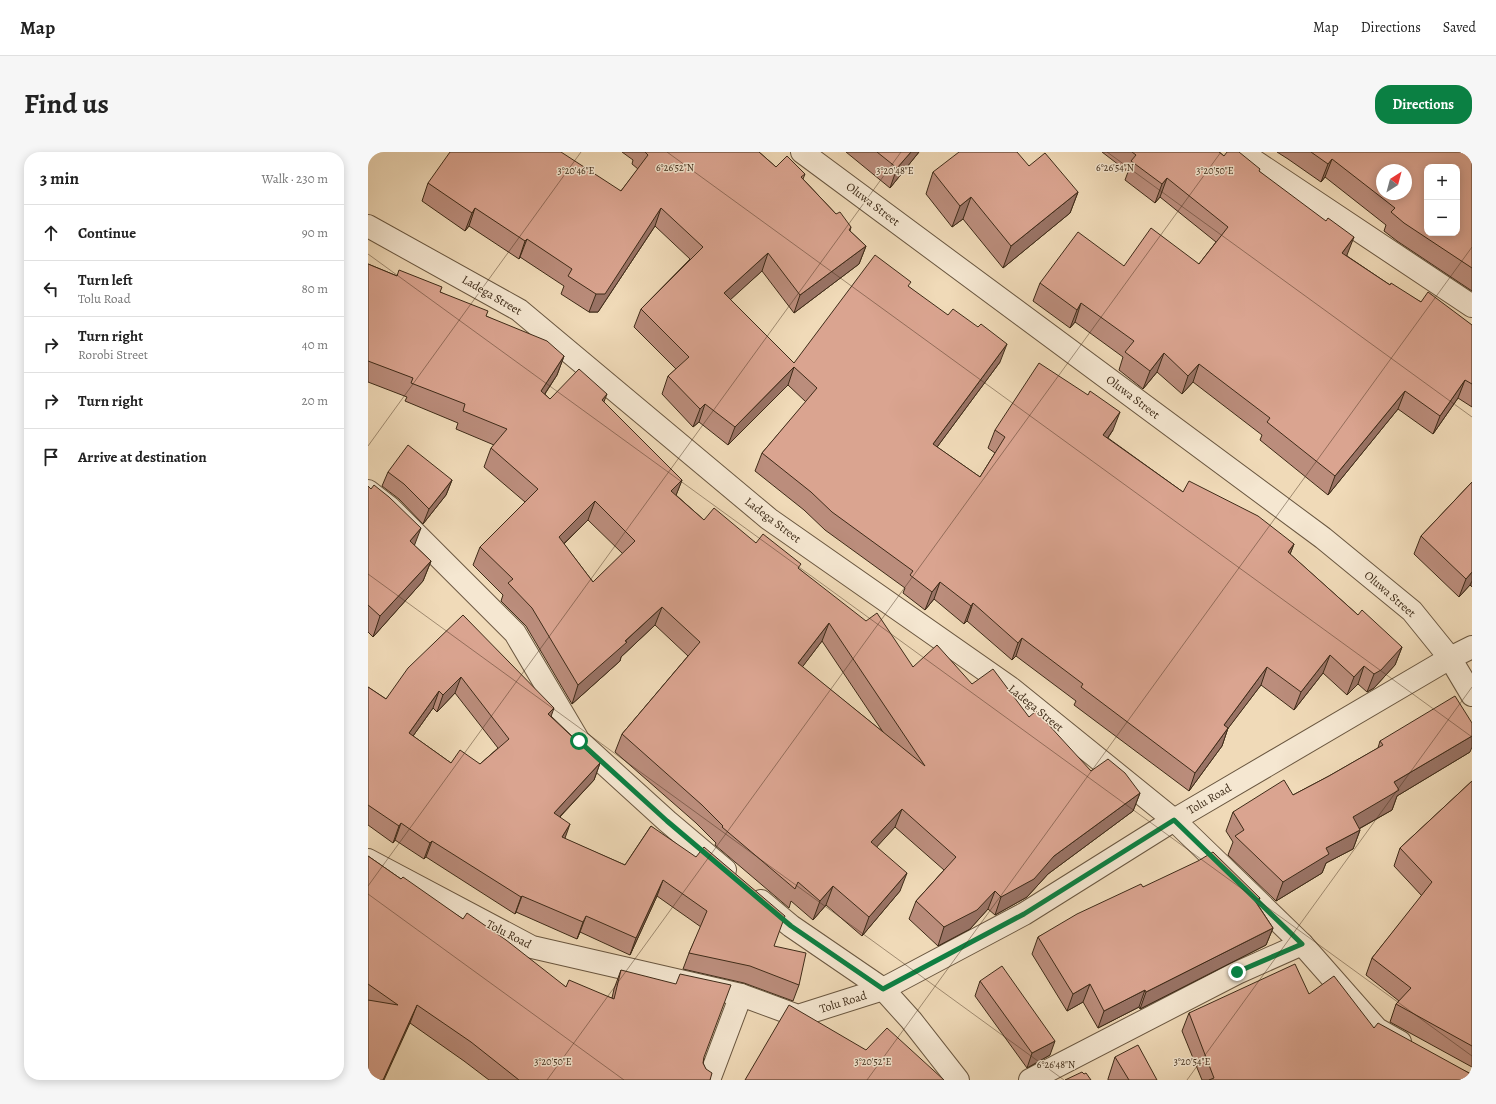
<!DOCTYPE html>
<meta charset="utf-8">
<style>
body{margin:0;font-family:Alegreya,serif;background:#f6f6f6;color:#222}
.controls{position:absolute;right:12px;top:12px;display:grid;overflow:hidden;border-radius:8px;box-shadow:0 2px 10px #0003}
.controls button{width:36px;height:36px;display:grid;place-items:center;padding:0;border:0;border-bottom:1px solid #e0e0e0;background:#fff;color:#222;font:20px sans-serif}
.compass{position:absolute;left:1008px;top:12px;width:36px;height:36px;border-radius:50%;background:#fff;box-shadow:0 2px 10px #0003;rotate:36deg}
.stop{position:absolute;width:12px;height:12px;margin:-9px;border:3px solid #0b8043;border-radius:50%;background:#fff}
.stop.end{background:#0b8043;border-color:#fff;box-shadow:0 1px 4px #0008}
.list{margin:0;padding:0;list-style:none}
h2{display:flex;justify-content:space-between;align-items:center;height:52px;margin:0;padding:0 16px;font-size:17px}
h2 small{font-size:13px;font-weight:400;color:#767676}
.list li{display:grid;grid-template-columns:26px 1fr auto;gap:12px;align-items:center;box-sizing:border-box;height:56px;padding:0 16px;border-top:1px solid #e0e0e0}
.list b{display:block;font-size:15px;white-space:nowrap}
.list p{margin:0;font-size:13px;white-space:nowrap;color:#767676}
.list em{font-size:13px;font-style:normal;color:#767676}
.icon{flex:none;width:22px;height:22px;fill:none;stroke:currentColor;stroke-width:2;stroke-linecap:round;stroke-linejoin:round}
.map{position:relative;flex:none;width:1104px;height:928px;overflow:hidden;border-radius:16px}
header{display:flex;align-items:center;gap:24px;box-sizing:border-box;height:56px;padding:0 20px;background:#fff;border-bottom:1px solid #e0e0e0}
header strong{font-size:19px}
nav{display:flex;gap:22px;margin-inline-start:auto;font-size:14px}
.intro{display:flex;align-items:center;justify-content:space-between;box-sizing:border-box;height:96px;padding:0 24px}
h1{margin:0;font-size:28px}
.button{padding:10px 18px;border-radius:16px;background:#0b8043;color:#fff;font-size:14px;font-weight:700}
main{display:flex;gap:24px;padding:0 24px}
aside{flex:1;background:#fff;border-radius:16px;box-shadow:0 2px 10px #0003}
.map>svg:first-child{display:block}
.lines{fill:none;stroke-linecap:round;stroke-linejoin:round}
.minor-casing{stroke:#6a5740;stroke-width:24}
.minor{stroke:#f5e7d1;stroke-width:22}
.wall{fill:#bb8d7c;stroke:#3e2b18;fill-rule:evenodd}
.shaded-wall{fill:#997365;stroke:#3e2b18}
.building{fill:#daa490;stroke:#3e2b18;fill-rule:evenodd}
.route{stroke:#0b8043;stroke-width:5}
.ticks{fill:none;stroke:#3e2b18;stroke-width:1;stroke-opacity:0.45}
.labels{text-anchor:middle;dominant-baseline:central;stroke-width:3;stroke-linejoin:round;paint-order:stroke}
.street-label{font-size:12px;fill:#3e2b18;stroke:#f5e7d1}
.ticks-label{font-size:10px;text-anchor:middle;fill:#3e2b18;stroke:#f5e7d1;stroke-width:3;stroke-linejoin:round;paint-order:stroke}
</style>
<header>
<strong>Map</strong>
<nav><a>Map</a><a>Directions</a><a>Saved</a></nav>
</header>
<div class="intro"><h1>Find us</h1><a class="button">Directions</a></div>
<main>
<aside>
<h2>3 min<small>Walk · 230 m</small></h2>
<ul class="list">
<li><svg class="icon" aria-label="ahead" viewBox="0 0 24 24"><path d="M12 20V5M6 11l6-6 6 6"/></svg><div><b>Continue</b></div><em>90 m</em></li>
<li><svg class="icon" aria-label="left" viewBox="0 0 24 24"><path d="M17 20v-9H6M10 6l-5 5 5 5"/></svg><div><b>Turn left</b><p>Tolu Road</p></div><em>80 m</em></li>
<li><svg class="icon" aria-label="right" viewBox="0 0 24 24"><path d="M7 20v-9h11M14 6l5 5-5 5"/></svg><div><b>Turn right</b><p>Rorobi Street</p></div><em>40 m</em></li>
<li><svg class="icon" aria-label="right" viewBox="0 0 24 24"><path d="M7 20v-9h11M14 6l5 5-5 5"/></svg><div><b>Turn right</b></div><em>20 m</em></li>
<li><svg class="icon" aria-label="arrive" viewBox="0 0 24 24"><path d="M6 21V4h12l-3 4 3 4H6"/></svg><div><b>Arrive at destination</b></div></li>
</ul>
</aside>
<div class="map">
<svg width="1104" height="928" viewBox="0 0 1104 928">
<rect width="100%" height="100%" fill="#f0dab8"/>
<filter id="stains"><feTurbulence type="fractalNoise" baseFrequency=".005" numOctaves="4"/><feColorMatrix values="0 0 0 0 .2 0 0 0 0 .09 0 0 0 0 .02 0 0 0 .5 -.17"/></filter>
<radialGradient id="worn" r=".72"><stop offset=".6" stop-color="#630" stop-opacity="0"/><stop offset="1" stop-color="#630" stop-opacity=".3"/></radialGradient>
<g class="lines">
<defs>
<g id="minor">
<path d="M434 0 955 386 1044 459 1082 506 1104 543"/>
<path d="M873 0 1104 154"/>
<path d="M0 74 151 158 401 367 644 537 806 668 934 792 1009 877 1032 890"/>
<path d="M0 339 22 356 147 481 211 589 299 669 357 718"/>
<path d="M0 708 164 795 373 843 430 864 515 837 656 762 806 668 1082 506 1104 495"/>
<path d="M393 749 423 774 515 837 543 868 590 928"/>
<path d="M341 928 373 843"/>
<path d="M662 928 869 821 934 792"/>
</g>
</defs>
<use href="#minor" class="minor-casing"/>
<use href="#minor" class="minor"/>
</g>
<g class="wall">
<path d="M254 0H391L408 15 437 22 435 27 468 62 483 75 482 79 498 94 491 112 426 161 394 119 362 147 426 211 541 135 632 210 569 295 612 325 627 301 620 296 627 278H745L740 286 815 340 926 392 922 402 990 463 1034 495 1027 513 1006 536 999 540 990 532 979 543 955 521 926 558 893 533 860 576 854 594 821 639 706 553 708 549 648 504 644 508 599 469 596 472 566 447 557 458 535 441 537 436 457 378 436 358 387 319 394 301 438 250 420 233 360 293 331 270 325 275 294 242 300 224 308 217 266 175 273 157 322 107 287 74 230 160H221L193 142 196 134 152 105 151 107 101 74 97 79 54 49 60 31 253 39 270 17 264 12 265 8Z"/>
<path d="M478 0H551L522 36Z"/>
<path d="M734 0H851L856 4 891 19 979 103V104L1022 133 1053 150 1104 173V255L1090 246 1065 282 1030 257 960 343 892 288 894 283 825 230 814 242 789 220 775 237 751 218 755 205 707 170 702 176 665 149 672 131 756 114 831 112 848 90 792 45 787 51 757 28 760 20Z"/>
<path d="M909 0H1104V139L1029 89 1016 79 1018 73 957 25 953 30 920 7Z"/>
<path d="M661 14 710 40 702 61 635 116 595 67 584 75 558 42 565 20Z"/>
<path d="M0 112 29 124 72 140 118 164 196 204 189 223 177 242 182 247 236 250 314 328 308 343 336 368 388 391 431 417 545 515 604 532 661 565 723 619 772 641 765 659 680 722 659 745 627 763 620 757 602 777 570 794 541 767 548 749 576 718 527 675 508 695 532 739 494 784 458 753 445 768 423 749 421 756 347 693 348 691 328 671 247 600 254 582 320 504 287 473 253 505 252 509 204 552 158 474 133 449 135 443 105 413 112 395 157 350 116 315 123 296 126 293 88 277 90 271 37 249 39 245 0 230ZM220 368 255 402 225 430 196 392ZM454 489 515 580 434 515Z"/>
<path d="M20 320 84 328 78 343 55 372 31 347 14 334Z"/>
<path d="M1104 330V435L1102 433 1091 445 1046 402 1053 384Z"/>
<path d="M0 334 46 393 63 409 55 429 5 485 0 480Z"/>
<path d="M95 463 183 564 232 611 226 628 192 665 197 687 257 713 283 674 406 794 431 833 425 849 376 831 315 817 321 801 333 775 289 744 262 803 212 780 209 787 148 760 147 762 58 705 56 707 27 688 25 691 0 673V535L18 547ZM87 541 130 596 112 612 83 611 45 584 65 556 69 560Z"/>
<path d="M1012 589 1102 600 1029 644 1024 658 991 677 992 678 985 697 958 711 954 721 908 749 860 703 865 690 858 679 865 660 925 643 961 624 1010 596Z"/>
<path d="M1104 629V915L1022 870 1028 852 1031 849 998 823 1004 806 1054 744 1026 714 1032 696Z"/>
<path d="M0 704 33 727 95 767 198 835 244 846 246 837 253 818 336 906 335 911 342 928H121L96 909 42 871 0 928Z"/>
<path d="M775 735 890 753 905 776 898 793 772 857 771 855 730 876 715 850 699 859 664 802 670 785Z"/>
<path d="M612 829 682 903 659 916 607 844Z"/>
<path d="M941 842 1006 876 1101 921 1104 928H834L814 879 821 861Z"/>
<path d="M747 905 789 928H740V927Z"/>
</g>
<g class="shaded-wall">
<path d="M543 0H551L522 36 529 16Z"/>
<path d="M964 7 957 25 953 30 960 12Z"/>
<path d="M799 26 792 45 787 51 794 32Z"/>
<path d="M710 40 702 61 635 116 643 94Z"/>
<path d="M603 45 595 67 584 75 592 54Z"/>
<path d="M107 56 101 74 97 79 104 61Z"/>
<path d="M293 56 287 74 230 160H221L228 142Z"/>
<path d="M986 85 979 103 967 119 974 101Z"/>
<path d="M159 87 152 105 151 107 157 89Z"/>
<path d="M498 94 491 112 426 161 432 143Z"/>
<path d="M400 101 394 119 350 159 356 141Z"/>
<path d="M713 151 707 170 702 176 709 158Z"/>
<path d="M639 192 632 210 558 310 565 292Z"/>
<path d="M796 201 789 220 775 237 782 219Z"/>
<path d="M196 204 189 223 166 258 173 239Z"/>
<path d="M831 212 825 230 814 242 820 224Z"/>
<path d="M426 215 420 233 360 293 367 275Z"/>
<path d="M1097 228 1090 246 1065 282 1072 264Z"/>
<path d="M1037 239 1030 257 960 343 967 324Z"/>
<path d="M239 242 232 260 234 248Z"/>
<path d="M337 252 331 270 325 275 332 257Z"/>
<path d="M752 260 745 278 729 301 735 283Z"/>
<path d="M84 328 78 343 55 372 61 357Z"/>
<path d="M314 328 307 346 303 339Z"/>
<path d="M227 349 220 368 184 403 191 385Z"/>
<path d="M53 376 45 397 42 389Z"/>
<path d="M926 392 919 410 920 400Z"/>
<path d="M63 409 55 429 5 485 12 464Z"/>
<path d="M1104 420V429L1102 433 1091 445 1098 427Z"/>
<path d="M572 430 566 447 557 458 564 440Z"/>
<path d="M605 451 599 469 596 472 603 454Z"/>
<path d="M294 455 287 473 253 505 252 509 204 552 210 533Z"/>
<path d="M461 471 454 489 423 530 430 511Z"/>
<path d="M654 486 648 504 644 508 650 491Z"/>
<path d="M1034 495 1027 513 1006 536 999 540 1006 522Z"/>
<path d="M962 503 955 521 926 558 933 540Z"/>
<path d="M996 514 990 532 979 543 986 525Z"/>
<path d="M899 515 893 533 849 591 856 573Z"/>
<path d="M93 525 87 541 69 560 75 543Z"/>
<path d="M71 539 65 556 35 598 41 581Z"/>
<path d="M186 556 180 573V562Z"/>
<path d="M860 576 854 594 821 639 827 621Z"/>
<path d="M1104 584V595L1102 600 1029 644 1024 658 978 684 985 665 1026 630Z"/>
<path d="M232 611 226 628 180 677 186 661Z"/>
<path d="M772 641 765 659 680 722 659 745 627 763 633 745 686 704Z"/>
<path d="M534 657 527 675 496 709 503 690Z"/>
<path d="M33 671 27 688 25 691 31 674Z"/>
<path d="M202 672 196 689 194 685Z"/>
<path d="M992 678 985 697 958 711 954 721 908 749 915 730 958 696Z"/>
<path d="M64 689 58 705 56 707 62 691Z"/>
<path d="M539 721 532 739 494 784 501 765Z"/>
<path d="M295 728 289 744 262 803 268 786Z"/>
<path d="M465 734 458 753 445 768 452 749Z"/>
<path d="M627 739 620 757 602 777 570 794 576 775Z"/>
<path d="M154 744 148 760 147 762 153 745Z"/>
<path d="M892 746 886 763 887 749Z"/>
<path d="M218 764 212 780 209 787 215 770Z"/>
<path d="M905 776 898 793 772 857 778 840Z"/>
<path d="M722 832 715 850 699 859 705 842Z"/>
<path d="M777 838 771 855 730 876 736 859Z"/>
<path d="M49 853 42 871 16 928H15Z"/>
<path d="M687 889 682 903 659 916 664 901Z"/>
</g>
<g class="building">
<path d="M82 0H193L253 39 280 3 277 0H391L408 15 419 4 437 22 433 25 468 62 472 60 483 75 481 78 498 94 432 143 400 101 356 141 426 211 507 103 543 130 540 134 580 163 585 157 610 175 613 172 639 192 565 292 612 325 637 285 627 278 671 211 720 243 722 239 752 260 735 283 815 340 821 329 890 364 926 392 920 400 990 463 994 458 1034 495 1013 518 1006 522 996 514 986 525 962 503 933 540 899 515 856 573 860 576 827 621 713 535 715 532 654 486 650 491 605 451 603 454 572 430 564 440 542 423 545 419 464 360 443 340 394 301 449 236 426 215 367 275 337 252 332 257 300 224 321 205 273 157 335 95 293 56 237 142H228L200 124 204 117 159 87 157 89 107 56 104 61 60 31Z"/>
<path d="M509 0H543L529 16Z"/>
<path d="M591 0H649L661 14 677 1 710 40 643 94 603 45 592 54 565 20Z"/>
<path d="M764 0H851L856 4 859 0H871L892 17 891 19 958 69 960 66 986 85 974 101 1022 133 1023 131 1053 150 1060 140 1104 173V232L1097 228 1072 264 1037 239 967 324 899 270 902 266 831 212 820 224 796 201 782 219 757 200 766 189 713 151 709 158 672 131 710 80 756 114 783 76 831 112 860 75 799 26 794 32 763 9 768 3Z"/>
<path d="M943 0H1104V116L1036 71 1023 60 1027 56 964 7 960 12ZM1059 15H1089V81H1059ZM1014 18H1038V42H1014Z"/>
<path d="M0 112 29 124 31 118 74 135 72 140 120 159 118 164 179 189 196 204 173 239 182 247 211 217 239 242 234 248 314 328 303 339 336 368 346 356 388 391 395 382 433 412 430 416 498 469 509 461 545 515 569 493 604 532 625 517 661 565 668 559 723 619 740 607 757 621 772 641 686 704 666 727 633 745 627 739 609 758 576 775 548 749 588 705 534 657 503 690 539 721 501 765 465 734 452 749 430 730 427 737 354 675 355 674 334 653 254 582 332 490 294 455 257 489 259 490 210 533 164 456 140 431 145 427 112 395 170 337 123 296 139 277 95 259 97 252 43 231 45 226 0 209ZM227 349 267 389 225 430 191 385ZM461 471 557 614 430 511Z"/>
<path d="M40 293 84 328 61 357 36 332 20 320Z"/>
<path d="M1104 330V420L1098 427 1053 384Z"/>
<path d="M6 333 21 345 53 376 42 389 63 409 12 464 0 453V334L3 337Z"/>
<path d="M95 463 186 556 180 562 232 611 186 661 202 672 194 685 257 713 283 674 328 705 336 695 417 764 406 794 438 801 431 833 382 814 321 801 339 759 295 728 268 786 218 764 215 770 154 744 153 745 64 689 62 691 33 671 31 674 0 653V535L18 547 40 516ZM93 525 141 587 112 612 92 598 83 611 41 581 71 539 75 543Z"/>
<path d="M1087 544 1104 571V584L1026 630 1031 638 985 665 992 678 958 696 961 702 915 730 867 684 876 678 865 660 916 628 925 643 961 624 1015 593 1012 589Z"/>
<path d="M1104 629V894L1028 852 1043 836 1004 806 1064 730 1032 696Z"/>
<path d="M845 700 892 746 887 749 905 776 778 840 777 838 736 859 722 832 705 842 670 785 709 762 773 732 775 735 830 709Z"/>
<path d="M0 704 33 727 35 725 95 767 99 761 138 788 198 835 201 828 246 847 253 818 308 832 312 822 363 833 336 905 335 911 338 917 344 921 342 928H151L103 890 49 853 15 928H0V848L30 853 0 832Z"/>
<path d="M927 812 941 842 966 824 1006 876 1010 871 1101 921 1104 922V928H841L846 926 821 861Z"/>
<path d="M634 814 687 889 664 901 612 829Z"/>
<path d="M421 853 498 898 519 876 576 928H377Z"/>
<path d="M770 893 789 928H761L747 905Z"/>
<path d="M714 920 716 922 718 921 723 928H697Z"/>
</g>
<g class="lines">
<path class="route" d="M211 589 299 669 423 774 515 837 656 762 806 668 934 792 869 820"/>
</g>
<path class="ticks" d="M299 0 1104 585M739 0 1104 265M0 102 1104 904M0 294 213 0M0 422 696 928M0 734 533 0M0 742 256 928M179 928 853 0M499 928 1104 95M819 928 1104 535"/>
<g class="labels">
<g class="street-label">
<text transform="translate(505 52) rotate(37)">Oluwa Street</text>
<text transform="translate(124 143) rotate(30)">Ladega Street</text>
<text transform="translate(765 245) rotate(37)">Oluwa Street</text>
<text transform="translate(405 368) rotate(37)">Ladega Street</text>
<text transform="translate(1022 442) rotate(41)">Oluwa Street</text>
<text transform="translate(668 556) rotate(39)">Ladega Street</text>
<text transform="translate(841 647) rotate(-30)">Tolu Road</text>
<text transform="translate(141 782) rotate(27)">Tolu Road</text>
<text transform="translate(475 850) rotate(-17)">Tolu Road</text>
</g>
</g>
<g class="ticks-label">
<text x="747" y="19">6°26'54"N</text>
<text x="307" y="19">6°26'52"N</text>
<text x="208" y="22">3°20'46"E</text>
<text x="527" y="22">3°20'48"E</text>
<text x="847" y="22">3°20'50"E</text>
<text x="185" y="913">3°20'50"E</text>
<text x="505" y="913">3°20'52"E</text>
<text x="824" y="913">3°20'54"E</text>
<text x="688" y="916">6°26'48"N</text>
</g>
<rect width="100%" height="100%" filter="url(#stains)"/>
<rect width="100%" height="100%" fill="url(#worn)"/>
</svg>
<div class="controls">
<button>+</button>
<button>−</button>
</div>
<svg class="compass" viewBox="-18 -18 36 36"><path d="M0-13l5 13h-10z" fill="#e53935"/><path d="M0 13l5-13h-10z" fill="#767676"/></svg>
<div class="stop" style="left:211px;top:589px"></div>
<div class="stop end" style="left:869px;top:820px"></div>
</div>
</main>
